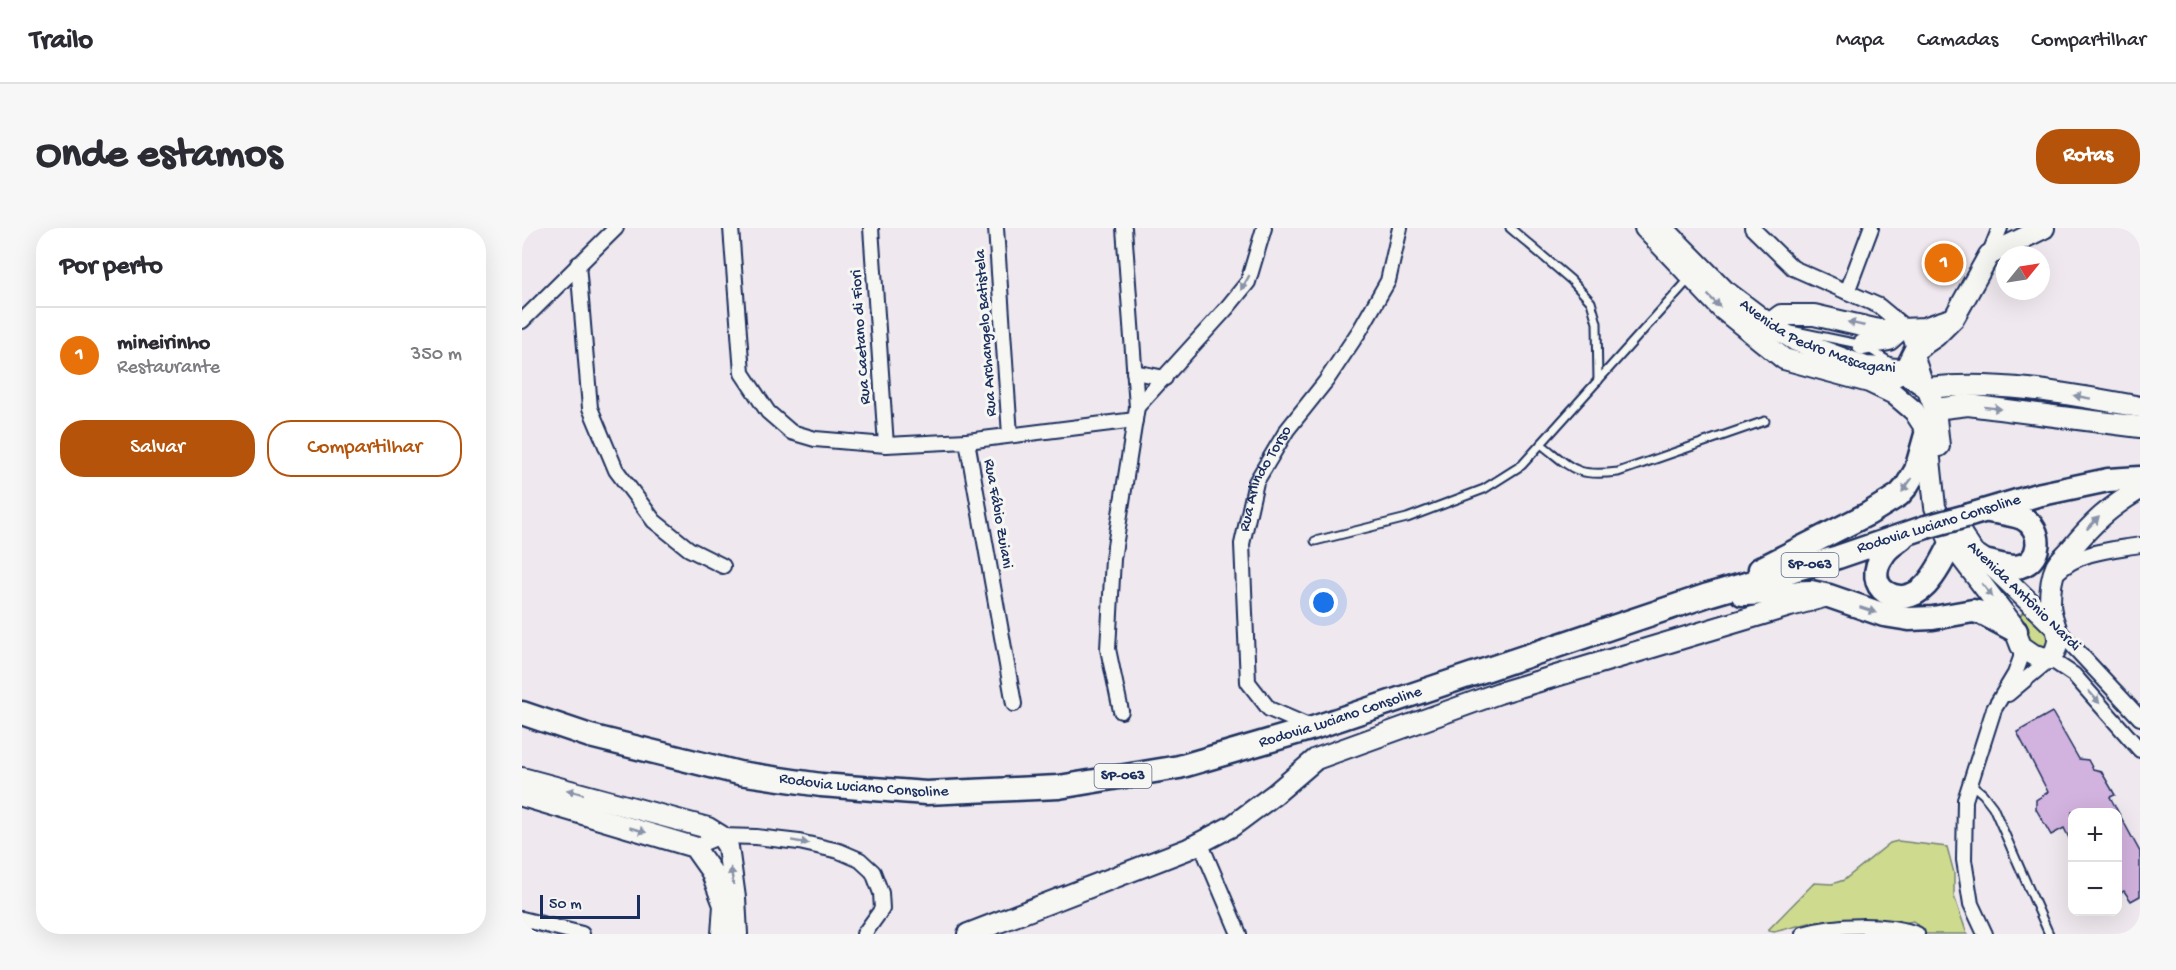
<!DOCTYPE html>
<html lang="pt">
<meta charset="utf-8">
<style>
body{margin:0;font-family:"Gochi Hand",sans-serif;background:#f7f7f7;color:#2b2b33}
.controls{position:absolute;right:18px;bottom:18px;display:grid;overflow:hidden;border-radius:12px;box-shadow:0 6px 24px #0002}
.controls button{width:54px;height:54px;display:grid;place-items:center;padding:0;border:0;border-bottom:2px solid #e1e1e2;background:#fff;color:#2b2b33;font:30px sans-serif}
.compass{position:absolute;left:1474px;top:18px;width:54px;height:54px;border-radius:50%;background:#fff;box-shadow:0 6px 24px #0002;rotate:60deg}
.scale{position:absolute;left:18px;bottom:15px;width:100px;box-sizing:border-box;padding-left:6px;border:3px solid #1b2f5e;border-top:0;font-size:16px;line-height:21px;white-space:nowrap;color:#1b2f5e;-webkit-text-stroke:4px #f6f6f2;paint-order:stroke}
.you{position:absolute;left:802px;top:375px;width:21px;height:21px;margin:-15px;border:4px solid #fff;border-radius:50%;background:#1a73e8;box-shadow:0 0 0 9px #1a73e833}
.badge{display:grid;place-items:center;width:39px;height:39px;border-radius:50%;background:#b45309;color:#fff;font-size:20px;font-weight:700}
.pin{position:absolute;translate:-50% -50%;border:3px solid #fff;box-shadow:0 2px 6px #0006}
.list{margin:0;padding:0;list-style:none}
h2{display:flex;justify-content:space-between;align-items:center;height:78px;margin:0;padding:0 24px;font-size:26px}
h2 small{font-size:20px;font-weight:400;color:#7c7c81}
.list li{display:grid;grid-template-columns:39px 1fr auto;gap:18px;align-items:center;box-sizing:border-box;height:96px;padding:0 24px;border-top:2px solid #e1e1e2}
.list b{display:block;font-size:22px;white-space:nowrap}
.list p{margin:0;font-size:20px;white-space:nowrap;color:#7c7c81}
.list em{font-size:20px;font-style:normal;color:#7c7c81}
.actions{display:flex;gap:12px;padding:18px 24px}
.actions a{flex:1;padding:14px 0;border:2px solid #b45309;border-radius:24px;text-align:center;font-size:21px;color:#b45309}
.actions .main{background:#b45309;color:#fff}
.map{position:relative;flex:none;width:1618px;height:706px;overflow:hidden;border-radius:24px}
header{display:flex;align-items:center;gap:36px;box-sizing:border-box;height:84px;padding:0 30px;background:#fff;border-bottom:2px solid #e1e1e2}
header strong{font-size:28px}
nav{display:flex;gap:33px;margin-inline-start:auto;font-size:21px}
.intro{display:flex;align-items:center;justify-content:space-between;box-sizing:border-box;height:144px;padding:0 36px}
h1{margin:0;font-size:42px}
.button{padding:15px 27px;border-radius:24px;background:#b45309;color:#fff;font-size:21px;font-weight:700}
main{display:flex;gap:36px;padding:0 36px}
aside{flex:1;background:#fff;border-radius:24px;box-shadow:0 6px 24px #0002}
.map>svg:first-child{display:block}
.green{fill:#ceda8d;stroke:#748476;stroke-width:1.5}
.building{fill:#d2b2de;stroke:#1b2f5e;stroke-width:1.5}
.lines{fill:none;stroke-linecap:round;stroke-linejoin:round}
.lane-casing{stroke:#1b2f5e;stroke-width:11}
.street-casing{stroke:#1b2f5e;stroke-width:18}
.secondary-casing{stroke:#1b2f5e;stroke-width:24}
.primary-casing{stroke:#1b2f5e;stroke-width:27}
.lane{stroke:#f6f6f2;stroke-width:7}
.street{stroke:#f6f6f2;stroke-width:14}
.secondary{stroke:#f6f6f2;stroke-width:20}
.primary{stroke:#f6f6f2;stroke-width:22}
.primary-bridge-casing{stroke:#1b2f5e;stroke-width:27;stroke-linecap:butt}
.primary-bridge{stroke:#f6f6f2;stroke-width:22}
.oneway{fill:#8892a8}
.labels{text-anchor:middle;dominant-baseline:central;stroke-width:6;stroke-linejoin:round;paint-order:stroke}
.shield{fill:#f6f6f2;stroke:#5d6b8a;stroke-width:1.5}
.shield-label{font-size:15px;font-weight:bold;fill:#1b2f5e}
.street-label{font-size:16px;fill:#1b2f5e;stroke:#f6f6f2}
</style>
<header>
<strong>Trailo</strong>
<nav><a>Mapa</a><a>Camadas</a><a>Compartilhar</a></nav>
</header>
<div class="intro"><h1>Onde estamos</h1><a class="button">Rotas</a></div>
<main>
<aside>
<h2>Por perto<small></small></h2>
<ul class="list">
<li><span class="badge" style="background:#e8710a">1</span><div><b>mineirinho</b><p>Restaurante</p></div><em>350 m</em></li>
</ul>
<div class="actions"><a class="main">Salvar</a><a>Compartilhar</a></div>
</aside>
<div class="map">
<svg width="1618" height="706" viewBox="0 0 1618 706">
<rect width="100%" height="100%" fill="#efe8ee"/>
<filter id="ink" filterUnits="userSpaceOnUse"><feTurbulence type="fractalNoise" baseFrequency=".0167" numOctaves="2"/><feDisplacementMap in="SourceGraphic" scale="12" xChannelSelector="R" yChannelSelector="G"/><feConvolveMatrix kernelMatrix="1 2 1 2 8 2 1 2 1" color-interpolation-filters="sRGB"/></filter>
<g filter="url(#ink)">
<g class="green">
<path d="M1505 384 1510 385 1528 408 1526 416 1520 419 1507 417 1497 390 1500 385Z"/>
<path d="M1376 613 1425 619 1432 645V668L1445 706H1401L1395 696 1391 693 1368 698 1291 694 1252 704 1247 703V701L1292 655 1310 656 1322 652 1368 615Z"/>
</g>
<g class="building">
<path d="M1409 22 1437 35 1431 49 1408 39Z"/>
<path d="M1530 484 1557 531 1566 532 1571 541 1579 543 1593 567 1588 569 1618 624V668L1609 673 1602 663 1596 667V584H1550V616L1542 600 1529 607 1514 581V572L1526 564 1495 504Z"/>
</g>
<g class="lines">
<defs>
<g id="lane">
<path d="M988 0 1049 52 1069 74 1075 95 1076 153"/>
<path d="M1269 102 1341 117 1371 136"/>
<path d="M1019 216C1051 241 1053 249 1096 244L1243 193"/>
<path d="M793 313 885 290 962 261 1000 237 1169 49"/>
<path d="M1448 555 1461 566 1471 579 1527 706"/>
</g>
<g id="street">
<path d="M209 0 220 145 246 184 269 204 293 211 364 217 445 213 492 476"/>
<path d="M349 0 364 217"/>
<path d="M474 0 488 207"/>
<path d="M1230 0 1271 40 1357 78 1386 102 1405 160"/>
<path d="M1467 27 1478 0"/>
<path d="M56 36 68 180 94 242 132 293 167 321 201 338"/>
<path d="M1325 64 1349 0"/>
<path d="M0 93 94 0"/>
<path d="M612 144 643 150"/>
<path d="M615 179 704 81 726 54 742 0"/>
<path d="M445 213 613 192"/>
<path d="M1536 344C1559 323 1589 322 1618 317"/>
<path d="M1535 401 1618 490"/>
<path d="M1486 466 1528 431 1552 447 1618 522"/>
<path d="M599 483 586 421 591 331 615 179 602 0"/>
<path id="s1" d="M791 500 747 481 726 454 720 316 734 254 765 202 804 153 838 102 866 53 878 0"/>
<path d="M678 614 717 706"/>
<path d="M172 619 199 608 234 609 277 614 317 623 338 632 351 644 359 665 360 681 342 706"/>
<path d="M0 691 60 706"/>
<path d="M1281 706C1314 696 1363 695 1395 706"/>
<path d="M1463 706 1449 676 1442 632 1443 572 1472 481 1493 446 1499 430V418"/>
</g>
<g id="secondary">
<path d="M1123 0 1199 80 1262 131 1347 154 1372 166 1392 183 1405 203 1413 279 1429 316 1491 397 1499 418 1512 427 1528 431C1546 407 1528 398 1528 375 1528 362 1529 350 1534 339 1537 332 1544 327 1549 321 1571 294 1588 279 1618 261"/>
<path id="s2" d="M1141 0 1202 62 1247 96 1274 113 1344 139 1377 141 1405 160C1476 152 1548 166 1618 179"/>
<path d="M1246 106 1247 96 1259 87H1292L1357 102 1402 100 1426 92"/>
<path d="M1341 117 1367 112 1376 104"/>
<path d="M1372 149 1382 143 1392 123 1414 108 1432 90 1467 27 1522 0"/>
<path d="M1405 160 1413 181 1417 218"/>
<path d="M1413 181 1446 177 1618 199"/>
<path d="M1438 304 1451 324 1466 334 1533 399"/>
<path d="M0 550 186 600 199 608 206 619 213 670 215 706"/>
<path d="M0 568 172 619 189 643 202 677 200 706"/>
<path d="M446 706 666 621 710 598 753 566 794 531 977 465 1268 378 1302 369"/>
</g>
<g id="primary">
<path d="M1448 287 1515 267 1586 252 1618 250"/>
<path d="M1380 310C1374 315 1366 319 1362 326 1337 359 1378 385 1404 357 1415 345 1422 330 1429 316"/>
<path d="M1466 334C1475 336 1485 339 1494 339 1521 336 1522 300 1500 290 1490 286 1478 285 1467 283"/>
<path d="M1238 341 1346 286 1377 267 1384 259 1394 242 1405 203"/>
<path d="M1220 366 1289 364 1307 368 1362 387 1387 391 1411 390 1451 383 1460 385 1494 403"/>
<path id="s3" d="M0 485 68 508 217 545 299 557 404 565 537 559 657 539 791 500 1186 367 1316 329 1404 299"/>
</g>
</defs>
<use href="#lane" class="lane-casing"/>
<use href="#street" class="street-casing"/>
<use href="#secondary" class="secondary-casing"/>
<use href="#primary" class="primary-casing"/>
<use href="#lane" class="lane"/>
<use href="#street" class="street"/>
<use href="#secondary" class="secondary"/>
<use href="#primary" class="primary"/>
<defs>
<path id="primary-bridge" d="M1404 299 1448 287"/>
</defs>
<use href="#primary-bridge" class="primary-bridge-casing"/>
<use href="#primary-bridge" class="primary-bridge"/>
</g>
<defs><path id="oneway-solid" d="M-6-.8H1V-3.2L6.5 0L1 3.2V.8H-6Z" transform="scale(1.5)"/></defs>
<g class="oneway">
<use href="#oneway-solid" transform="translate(723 55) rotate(120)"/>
<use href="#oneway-solid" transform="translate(1192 73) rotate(45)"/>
<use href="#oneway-solid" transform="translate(1334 96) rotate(-167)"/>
<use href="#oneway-solid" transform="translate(1560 169) rotate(-170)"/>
<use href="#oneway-solid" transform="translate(1471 180) rotate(6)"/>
<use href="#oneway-solid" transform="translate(1385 257) rotate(126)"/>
<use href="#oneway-solid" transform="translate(1571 295) rotate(-45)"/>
<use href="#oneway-solid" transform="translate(1465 362) rotate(52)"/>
<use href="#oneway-solid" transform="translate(1346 382) rotate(19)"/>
<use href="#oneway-solid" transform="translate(1572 469) rotate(49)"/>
<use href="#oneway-solid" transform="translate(53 564) rotate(-165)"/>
<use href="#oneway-solid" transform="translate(116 602) rotate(17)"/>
<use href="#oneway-solid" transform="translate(278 614) rotate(10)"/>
<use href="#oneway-solid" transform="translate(210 648) rotate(-99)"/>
</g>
</g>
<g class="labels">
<g class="shield">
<rect x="1259.5" y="325" width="57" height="24" rx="4.5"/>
<rect x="572.5" y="536" width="57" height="24" rx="4.5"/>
</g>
<g class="shield-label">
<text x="1288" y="337">SP-063</text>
<text x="601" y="548">SP-063</text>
</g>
<g class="street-label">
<text transform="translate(465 105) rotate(-94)">Rua Archangelo Batistela</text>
<text stroke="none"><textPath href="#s2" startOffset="194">Avenida Pedro Mascagani</textPath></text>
<text transform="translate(340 109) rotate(-94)">Rua Caetano di Fiori</text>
<text stroke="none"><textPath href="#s1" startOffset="290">Rua Arlindo Torso</textPath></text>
<text transform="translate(475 286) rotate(80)">Rua Fábio Zuiani</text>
<text transform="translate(1417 297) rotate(-17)">Rodovia Luciano Consoline</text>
<text transform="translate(1501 369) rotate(44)">Avenida Antônio Nardi</text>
<text stroke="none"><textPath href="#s3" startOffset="837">Rodovia Luciano Consoline</textPath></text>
<text stroke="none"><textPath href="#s3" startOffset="351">Rodovia Luciano Consoline</textPath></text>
</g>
</g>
</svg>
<div class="controls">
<button>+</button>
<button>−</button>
</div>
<svg class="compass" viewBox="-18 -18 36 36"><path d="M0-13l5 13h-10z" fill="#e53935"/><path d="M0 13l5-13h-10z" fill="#7c7c81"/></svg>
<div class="scale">50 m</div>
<div class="you"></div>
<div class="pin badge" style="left:1422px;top:35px;background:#e8710a">1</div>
</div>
</main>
